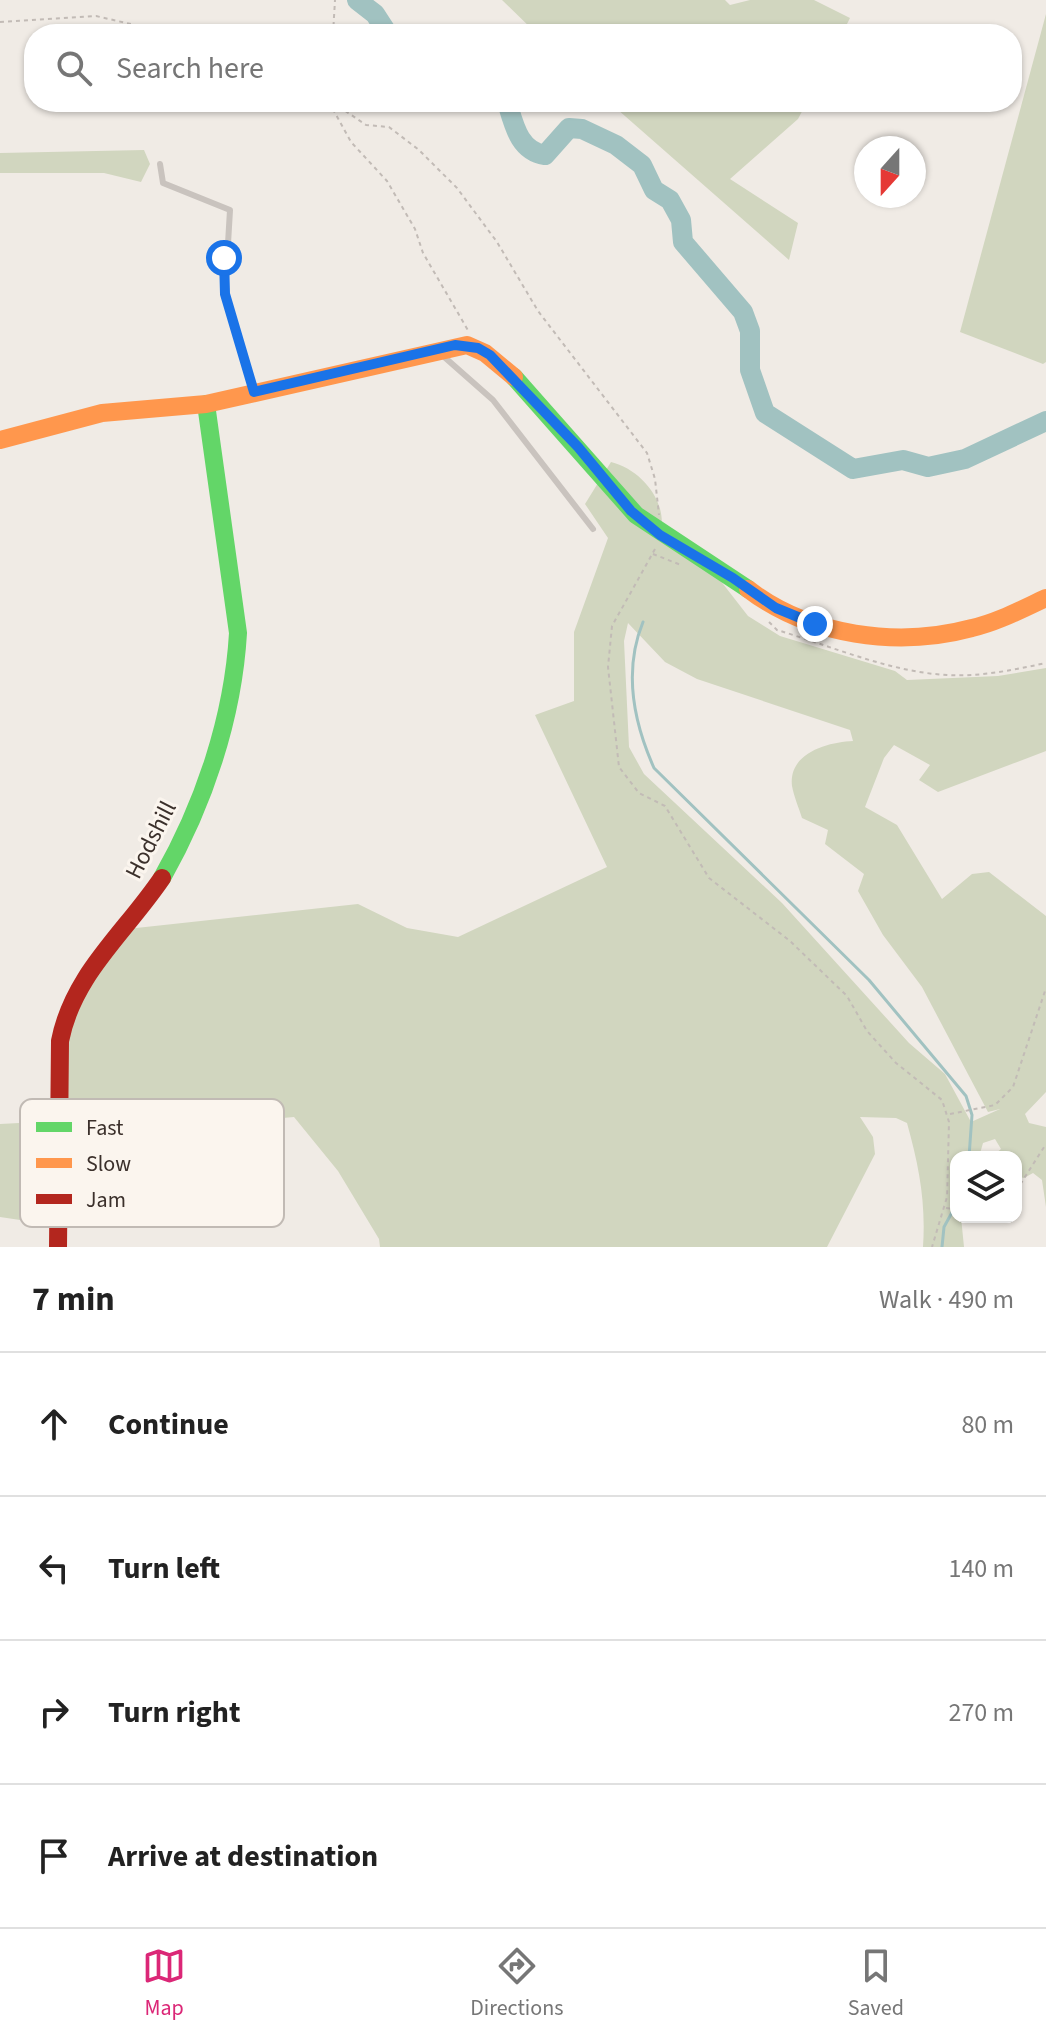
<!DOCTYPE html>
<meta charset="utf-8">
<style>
body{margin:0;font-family:"Source Sans 3",sans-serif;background:#f2f2f2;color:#222}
.controls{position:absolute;right:24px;bottom:24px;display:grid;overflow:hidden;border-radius:16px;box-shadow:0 2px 6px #0004}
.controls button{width:72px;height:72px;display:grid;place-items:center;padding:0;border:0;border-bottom:2px solid #e0e0e0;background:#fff;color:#222;font:40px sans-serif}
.compass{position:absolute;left:854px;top:136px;width:72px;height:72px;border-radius:50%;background:#fff;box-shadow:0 2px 6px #0004;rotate:201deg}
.stop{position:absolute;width:24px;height:24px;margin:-18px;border:6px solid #1a73e8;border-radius:50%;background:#fff}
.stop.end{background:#1a73e8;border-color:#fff;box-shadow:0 2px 8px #0008}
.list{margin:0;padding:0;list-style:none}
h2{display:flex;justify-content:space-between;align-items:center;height:104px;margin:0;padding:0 32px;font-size:34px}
h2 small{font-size:26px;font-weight:400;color:#767676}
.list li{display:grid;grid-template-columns:52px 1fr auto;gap:24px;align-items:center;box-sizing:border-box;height:144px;padding:0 32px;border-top:2px solid #e0e0e0}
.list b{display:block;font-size:30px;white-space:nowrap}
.list em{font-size:26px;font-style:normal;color:#767676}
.icon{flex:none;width:44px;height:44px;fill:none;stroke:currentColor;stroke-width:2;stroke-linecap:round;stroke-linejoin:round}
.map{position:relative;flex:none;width:1046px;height:1247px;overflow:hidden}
.search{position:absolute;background:#fff;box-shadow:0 2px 6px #0004;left:24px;right:24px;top:24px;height:88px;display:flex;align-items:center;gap:20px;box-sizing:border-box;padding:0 28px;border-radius:32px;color:#767676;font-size:30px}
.sheet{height:680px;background:#fff}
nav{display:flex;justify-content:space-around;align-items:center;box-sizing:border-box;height:112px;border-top:2px solid #e0e0e0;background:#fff;font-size:22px;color:#767676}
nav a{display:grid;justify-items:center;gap:4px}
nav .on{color:#db2777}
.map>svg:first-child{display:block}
.green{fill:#d1d6bf;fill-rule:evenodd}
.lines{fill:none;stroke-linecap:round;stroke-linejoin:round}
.stream{stroke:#a1c2c1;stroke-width:3}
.river{stroke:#a1c2c1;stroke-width:20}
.path{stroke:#c2bbb6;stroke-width:2;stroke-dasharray:4 4;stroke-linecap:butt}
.lane{stroke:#c9c3be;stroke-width:6}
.fast{stroke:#63d668;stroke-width:18}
.slow{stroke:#ff974d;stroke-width:18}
.jam{stroke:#b3261e;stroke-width:18}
.route{stroke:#1a73e8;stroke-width:10}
.labels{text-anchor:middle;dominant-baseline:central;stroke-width:6;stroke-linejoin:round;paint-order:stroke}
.street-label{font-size:24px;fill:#3b302b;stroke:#fbf5ee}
.key{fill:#fbf5ee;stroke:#c1bab4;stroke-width:2}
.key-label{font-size:22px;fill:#3b302b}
</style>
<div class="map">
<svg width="1046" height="1247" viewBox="0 0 1046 1247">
<rect width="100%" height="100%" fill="#f0ebe5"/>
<g class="green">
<path d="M502 0H725L730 5 750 0H814L850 18 842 34H537Z"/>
<path d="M1046 14V362L1043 364 960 332Z"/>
<path d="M609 102H807L798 119 730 179 798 223 789 260Z"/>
<path d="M144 150 150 164 141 182 104 173H0V153Z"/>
<path d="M611 462C640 469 667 500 661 531L720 580 748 616 780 636 895 671 907 680 998 676 1046 668V751L938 792 919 780 930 765 894 745 884 758 865 807 897 825 942 899 972 874 989 872 1046 916V1092L1025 1114 1029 1123 1046 1127V1207L1042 1180 1033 1173 1024 1178 1016 1176V1157H991L1001 1149 995 1139 983 1143 979 1157H956V1217H961L964 1247H923C926 1202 919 1166 907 1123L896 1118 860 1117 873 1137 875 1154 827 1247H380L379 1239 338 1171 294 1117 59 1137 57 1128 47 1224 0 1217V1124L58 1121 52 1040 127 929 358 904 407 928 458 937 607 867 535 715 574 701V632L608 538 585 504ZM628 623 665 662 697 679 850 730 853 741C828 742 788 753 792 786 794 797 799 808 802 818L828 830 825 844 864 874 858 891 883 935 922 987 988 1112 1000 1109 971 1122 945 1074 909 1043 782 903 644 774 629 747 624 641Z"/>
</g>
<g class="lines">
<g class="stream">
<path d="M643 622C623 671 633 721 654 768L869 980 966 1096 972 1115 969 1157"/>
<path d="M942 1247 944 1227 956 1205"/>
</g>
<g class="river">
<path d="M357 0 375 14 388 34"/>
<path d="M507 102C514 125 519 151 545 155L569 128 582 129 616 145 642 165 654 190 670 200 681 220 683 242 743 312 750 331V370L765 413 853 469 903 460 928 467 965 459 1046 421"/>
</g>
<g class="path">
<path d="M0 22 96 16 174 34"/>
<path d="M333 34 335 0"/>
<path d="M329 102 351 142 387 181 415 229 423 253 469 332"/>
<path d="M332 102 366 125 389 127 419 150 457 188 497 242 538 311 647 453 655 479 659 515"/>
<path d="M655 549 612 626 608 667 619 767 639 793 665 806 709 878 790 941 847 996 867 1031 896 1063 942 1100 949 1122 947 1197 932 1247"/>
<path d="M653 554 681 565"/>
<path d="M769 622 777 630C831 646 890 672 947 675 980 677 1013 670 1046 663"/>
<path d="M950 1114 995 1105 1013 1087 1046 988"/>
<path d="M1016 1191 1046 1144"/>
<path d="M946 1208 956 1209"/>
</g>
<g class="lane">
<path d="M160 164 163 183 230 210 225 294 253 389"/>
<path d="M442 355 493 400 593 529"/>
</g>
<g class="fast">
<path d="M514 377 636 515 748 589"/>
<path d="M162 878C204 804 233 718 238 633L206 404"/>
</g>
<g class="slow">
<path d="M0 440 102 413 206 404 467 345 485 353 514 377"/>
<path d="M748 589C809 636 898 648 972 628 998 622 1022 609 1046 598"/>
</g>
<path class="jam" d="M58 1247 60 1041C73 974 125 933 162 878"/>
</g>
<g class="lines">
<path class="route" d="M224 258 225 294 254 392 455 345 478 348 490 355 578 447 631 511 660 535 733 578 776 608 815 624"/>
</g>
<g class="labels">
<g class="street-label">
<text transform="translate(151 840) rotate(-63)">Hodshill</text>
</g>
</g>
<rect x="20" y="1099" width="264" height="128" rx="12" class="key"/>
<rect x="36" y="1122" width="36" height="10" fill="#63d668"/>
<rect x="36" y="1158" width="36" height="10" fill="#ff974d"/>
<rect x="36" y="1194" width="36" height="10" fill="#b3261e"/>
<g class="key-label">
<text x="86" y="1135">Fast</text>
<text x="86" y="1171">Slow</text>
<text x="86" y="1207">Jam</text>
</g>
</svg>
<div class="controls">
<button><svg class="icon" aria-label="layers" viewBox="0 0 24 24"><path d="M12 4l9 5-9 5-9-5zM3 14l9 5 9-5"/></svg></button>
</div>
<svg class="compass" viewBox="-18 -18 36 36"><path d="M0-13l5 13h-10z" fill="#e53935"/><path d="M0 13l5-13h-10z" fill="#767676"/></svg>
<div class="stop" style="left:224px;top:258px"></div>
<div class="stop end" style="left:815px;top:624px"></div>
<div class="search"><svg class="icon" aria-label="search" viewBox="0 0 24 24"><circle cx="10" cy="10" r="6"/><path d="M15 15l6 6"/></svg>Search here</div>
</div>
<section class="sheet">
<h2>7 min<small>Walk · 490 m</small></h2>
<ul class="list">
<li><svg class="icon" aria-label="ahead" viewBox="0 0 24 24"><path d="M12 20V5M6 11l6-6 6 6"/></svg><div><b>Continue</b></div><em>80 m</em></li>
<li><svg class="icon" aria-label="left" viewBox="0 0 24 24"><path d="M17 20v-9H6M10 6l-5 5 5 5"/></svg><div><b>Turn left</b></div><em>140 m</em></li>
<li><svg class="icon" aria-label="right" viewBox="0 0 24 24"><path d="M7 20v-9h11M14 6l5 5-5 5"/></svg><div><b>Turn right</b></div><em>270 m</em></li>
<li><svg class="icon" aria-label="arrive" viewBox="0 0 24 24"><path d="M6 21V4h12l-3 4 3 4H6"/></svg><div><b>Arrive at destination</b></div></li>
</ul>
</section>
<nav>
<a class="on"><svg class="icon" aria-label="map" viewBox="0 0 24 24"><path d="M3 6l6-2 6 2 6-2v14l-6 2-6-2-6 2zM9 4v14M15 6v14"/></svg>Map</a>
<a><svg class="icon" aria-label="directions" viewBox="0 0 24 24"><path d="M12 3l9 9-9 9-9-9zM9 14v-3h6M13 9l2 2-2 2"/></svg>Directions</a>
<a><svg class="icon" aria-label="saved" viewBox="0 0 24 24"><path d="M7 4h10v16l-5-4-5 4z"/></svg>Saved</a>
</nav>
